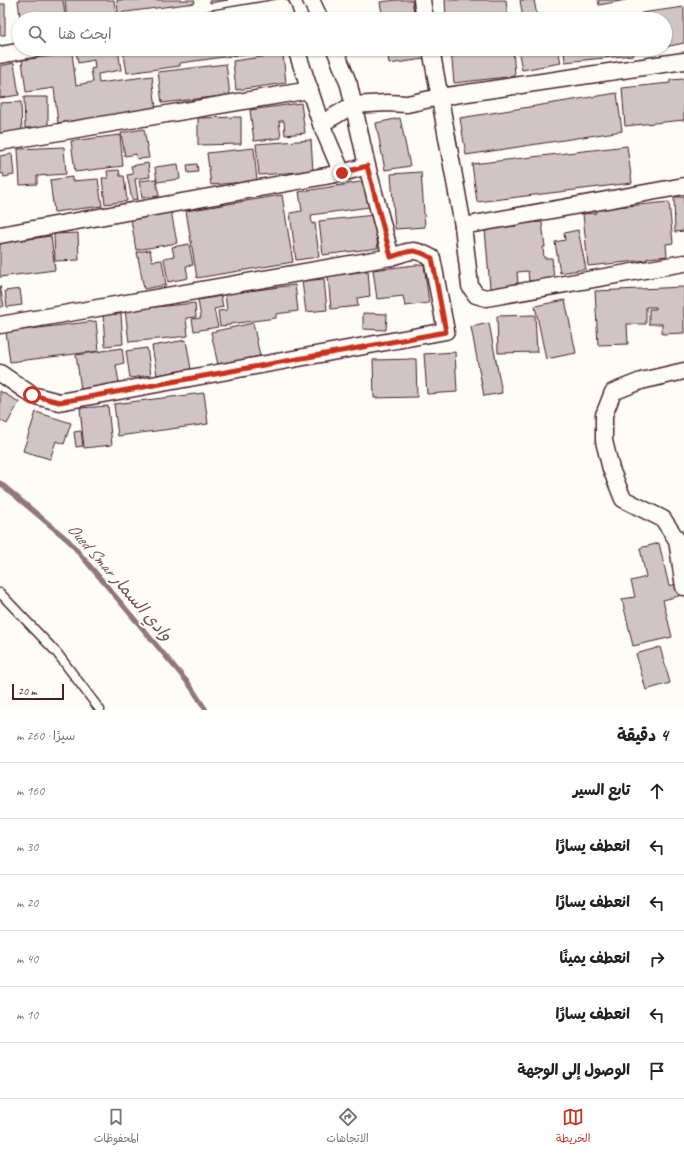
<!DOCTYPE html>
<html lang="ar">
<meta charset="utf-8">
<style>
body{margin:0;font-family:Caveat,"Playpen Sans Arabic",sans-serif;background:#f6f6f6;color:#202124;direction:rtl}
.scale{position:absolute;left:12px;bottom:10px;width:52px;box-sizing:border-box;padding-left:4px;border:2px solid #4a1f2b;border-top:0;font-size:11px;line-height:14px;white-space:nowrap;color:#4a1f2b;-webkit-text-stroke:3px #fdfcf7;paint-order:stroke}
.stop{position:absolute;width:12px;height:12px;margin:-9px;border:3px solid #c8321e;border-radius:50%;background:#fff}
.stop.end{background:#c8321e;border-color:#fff;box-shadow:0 1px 4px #0008}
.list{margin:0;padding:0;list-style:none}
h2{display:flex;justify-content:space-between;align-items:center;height:52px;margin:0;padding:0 16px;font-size:17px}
h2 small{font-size:13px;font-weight:400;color:#757577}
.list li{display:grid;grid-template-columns:26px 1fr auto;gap:12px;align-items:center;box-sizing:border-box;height:56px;padding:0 16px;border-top:1px solid #e0e0e0}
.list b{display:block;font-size:15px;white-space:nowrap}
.list em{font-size:13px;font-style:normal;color:#757577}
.icon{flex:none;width:22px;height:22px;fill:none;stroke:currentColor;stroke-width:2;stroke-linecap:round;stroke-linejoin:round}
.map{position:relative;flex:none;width:684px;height:710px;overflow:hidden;direction:ltr}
.search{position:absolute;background:#fff;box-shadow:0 1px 3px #0004;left:12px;right:12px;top:12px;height:44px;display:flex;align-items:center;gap:10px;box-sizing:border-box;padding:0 14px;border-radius:22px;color:#757577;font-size:15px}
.sheet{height:388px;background:#fff}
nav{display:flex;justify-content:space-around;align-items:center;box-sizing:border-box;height:56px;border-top:1px solid #e0e0e0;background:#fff;font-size:11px;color:#757577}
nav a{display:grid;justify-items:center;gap:2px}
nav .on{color:#c8321e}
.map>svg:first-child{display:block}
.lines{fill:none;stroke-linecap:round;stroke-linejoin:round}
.stream{stroke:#91777b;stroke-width:5}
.building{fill:#d0c5c4;stroke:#4a1f2b}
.service-casing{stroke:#4a1f2b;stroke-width:11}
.minor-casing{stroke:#4a1f2b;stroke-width:19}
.service{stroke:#fdfcf7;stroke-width:8}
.minor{stroke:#fdfcf7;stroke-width:16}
.route{stroke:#c8321e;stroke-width:5}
.labels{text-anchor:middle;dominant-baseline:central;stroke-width:4;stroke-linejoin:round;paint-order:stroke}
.water-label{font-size:17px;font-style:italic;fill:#73525a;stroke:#fdfcf7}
</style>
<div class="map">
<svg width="684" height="710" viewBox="0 0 684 710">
<rect width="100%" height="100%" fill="#fdfcf7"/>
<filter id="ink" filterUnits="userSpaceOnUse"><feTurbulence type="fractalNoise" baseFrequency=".025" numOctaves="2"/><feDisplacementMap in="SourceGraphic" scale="8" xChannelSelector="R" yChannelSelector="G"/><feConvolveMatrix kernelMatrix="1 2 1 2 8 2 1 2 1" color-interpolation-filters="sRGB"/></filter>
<g filter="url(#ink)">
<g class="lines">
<path class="stream" d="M0 483 69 541 189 684 206 710"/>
</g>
<g class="building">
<path d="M18 0H63L65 15 20 18Z"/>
<path d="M65 0H114L116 15 82 19H67Z"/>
<path d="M117 0H194L195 3 118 13Z"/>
<path d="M210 0H228L210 3Z"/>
<path d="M397 0H412L415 19H383L380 2Z"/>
<path d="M445 0H506L508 19H446Z"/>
<path d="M520 0H534L537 16 523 18Z"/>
<path d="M598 0H626L599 5Z"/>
<rect x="0" y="4" width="5" height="31"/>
<path d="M684 7V43L665 47V19H642L641 13Z"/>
<path d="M89 49H118L121 70 98 74 99 83 152 76 156 109 58 123 54 88 26 92 22 60 72 53 76 85 93 82 91 69 95 68 94 60 78 63 76 51Z"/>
<path d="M123 49H282L180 63V66L127 73Z"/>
<path d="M387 49H423L424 59 389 64Z"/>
<path d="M451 49H513L515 76 454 83Z"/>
<path d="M518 49H558L561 63 522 70Z"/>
<path d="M564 49H633V55L565 62Z"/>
<path d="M283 54 286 83 236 90 233 61Z"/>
<path d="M14 63 19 95 0 98V66Z"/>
<path d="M226 64 230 95 162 103 158 72Z"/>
<path d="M684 79V120L625 126 622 88 670 83V80Z"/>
<path d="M617 93 622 131 466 155 460 118Z"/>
<path d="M24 97H48V128H25Z"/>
<path d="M21 102 22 134 0 135V103Z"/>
<path d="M301 103 305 133 285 135 284 121H279L281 138 254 141 250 110Z"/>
<path d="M241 117V144L198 145V118Z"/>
<path d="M400 118 410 166 385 170 376 123Z"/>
<path d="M144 129 149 158 137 159 136 154 125 156 121 133Z"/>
<path d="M120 135 123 166 75 172 71 141Z"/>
<path d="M311 140 313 171 259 175 256 144Z"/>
<path d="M627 146 632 183 477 202 472 164Z"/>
<path d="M64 147 66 174 37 176V184L20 185 18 149Z"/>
<path d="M254 148 257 181 211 185 207 153Z"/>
<path d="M12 154 14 175 4 177 3 173 0 174V156Z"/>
<path d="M148 163 150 177 135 179 138 199 132 200 127 175 133 174 131 166Z"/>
<path d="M178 164 180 179 157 182 155 167Z"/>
<path d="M197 164 198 172 188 173 187 165Z"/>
<path d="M119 170 120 176H124L127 201 105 204 102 178H108L107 171Z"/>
<path d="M421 172 425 227 395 229 391 174Z"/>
<path d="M72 177V181L98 179 102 206 54 212 50 180Z"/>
<path d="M156 179 159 196 142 198 139 181Z"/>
<path d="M366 181 369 207 311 215 312 224 315 223 319 257 296 260 290 213 302 211 299 192Z"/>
<path d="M282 195 293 262 197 278 186 211Z"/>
<path d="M674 197H684V231L675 232Z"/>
<path d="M669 202 673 243 666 244 667 256 647 258V260L588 266 583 214 596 213 595 209Z"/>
<path d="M171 211 177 243 136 250 131 219Z"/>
<path d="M374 215 378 248 323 255 319 221Z"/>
<path d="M542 222 545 247H543L544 258H552L554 279 529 281 528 271 517 272 518 285 490 288 485 229 516 226V224Z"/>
<path d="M578 230 586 269 560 273 555 242 565 240 564 233Z"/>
<path d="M78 233 79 260 55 261 54 234Z"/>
<path d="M51 236 55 270 0 277V243Z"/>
<path d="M189 244 193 265 186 266 188 278 168 282 164 258 174 256 172 247Z"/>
<path d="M150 250 152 261 162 260 166 285 144 289 137 252Z"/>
<path d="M424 264 429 303 405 306 403 296 377 299 373 270Z"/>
<path d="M368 271 370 296 357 298 358 306 331 309 328 276Z"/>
<path d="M324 279 327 310 306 312 302 281Z"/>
<path d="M295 285 298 311 276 314V318L230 324V325L220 326 218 311 227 310 225 294Z"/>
<path d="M0 286 4 306 0 307Z"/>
<path d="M684 287V333L662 334V324H649V309H656V307H646V324H627L628 344 598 345 595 291Z"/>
<path d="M20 289 22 305 7 307 5 291Z"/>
<path d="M221 296 223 307 214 309 218 327 194 331 192 319 201 318 198 300Z"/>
<path d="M565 300 576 353 546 359 535 306Z"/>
<path d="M195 303 196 317 186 318 188 336 129 342 125 310Z"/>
<path d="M363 313 387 314 386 330 363 329Z"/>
<path d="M121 314 123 344 105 346 103 315Z"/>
<path d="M535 315 537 352 498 353 497 316Z"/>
<path d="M96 321 99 351 10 362 6 332Z"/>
<path d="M253 323 260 356 218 365 211 332Z"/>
<path d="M489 323 502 393 484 396 471 327Z"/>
<path d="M186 340 191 369 157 375 152 346Z"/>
<path d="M122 348 124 363 116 365 119 383 81 389 76 355Z"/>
<path d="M147 348 151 375 130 378 126 351Z"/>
<path d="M455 352 457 392 427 394 424 354Z"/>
<path d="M416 359 417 397 374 398 373 360Z"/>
<path d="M0 391 19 402 7 424 0 420Z"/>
<path d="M204 393 208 424 118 436 114 404Z"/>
<path d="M108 406 112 445 84 448 80 408Z"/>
<path d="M36 412 71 423 64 444 56 441 50 459 23 451Z"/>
<path d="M81 431 83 446 76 447 74 432Z"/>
<path d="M659 543 669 586 676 584 679 596 663 600 672 637 633 646 622 599 635 597 631 581 646 577 640 548Z"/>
<path d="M660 647 670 683 646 690 636 654Z"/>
</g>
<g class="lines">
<defs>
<path id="service" d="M0 593 57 653 100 710"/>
<g id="minor">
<path d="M311 0 320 19"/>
<path d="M422 0 425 19"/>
<path d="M211 19 282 7 286 19"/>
<path d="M296 49 321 124 342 173"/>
<path d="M335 49 349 85 367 166 391 257"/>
<path d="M431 49 463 226 470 286 476 295 486 298 684 263"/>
<path d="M0 55 33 49"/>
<path d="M321 124 353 105 387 103 407 104 440 97 684 61"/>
<path d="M0 142 310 90"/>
<path d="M463 226 684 186"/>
<path d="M0 235 342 173 367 166"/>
<path d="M0 325 391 257C412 251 412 247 432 258L446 331 59 402 32 395 0 373"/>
<path d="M684 371 641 381 613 392 604 415V441L611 469 623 499 663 519 677 540 684 587"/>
</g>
</defs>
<use href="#service" class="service-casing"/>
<use href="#minor" class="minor-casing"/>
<use href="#service" class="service"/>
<use href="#minor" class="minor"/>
</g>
</g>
<g class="lines" filter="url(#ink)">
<path class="route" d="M32 395 59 402 83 398 446 332 432 258C412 247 412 251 391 257L367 166 342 173"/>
</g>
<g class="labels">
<g class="water-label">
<text transform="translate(120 582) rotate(49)">Oued Smar وادي السمار</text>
</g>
</g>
</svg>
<div class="scale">20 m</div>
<div class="stop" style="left:32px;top:395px"></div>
<div class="stop end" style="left:342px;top:173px"></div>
<div class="search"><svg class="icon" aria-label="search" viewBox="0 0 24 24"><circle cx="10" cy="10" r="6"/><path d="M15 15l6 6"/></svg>ابحث هنا</div>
</div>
<section class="sheet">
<h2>4 دقيقة<small>سيرًا · 260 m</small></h2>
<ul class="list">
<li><svg class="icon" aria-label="ahead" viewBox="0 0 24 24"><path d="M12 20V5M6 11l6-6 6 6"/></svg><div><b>تابع السير</b></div><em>160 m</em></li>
<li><svg class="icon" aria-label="left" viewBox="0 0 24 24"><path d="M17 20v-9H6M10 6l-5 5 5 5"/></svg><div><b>انعطف يسارًا</b></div><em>30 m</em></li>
<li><svg class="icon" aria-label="left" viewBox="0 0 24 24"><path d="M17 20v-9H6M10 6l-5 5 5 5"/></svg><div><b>انعطف يسارًا</b></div><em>20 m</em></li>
<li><svg class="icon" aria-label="right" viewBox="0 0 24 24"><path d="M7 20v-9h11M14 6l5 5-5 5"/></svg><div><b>انعطف يمينًا</b></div><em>40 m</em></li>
<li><svg class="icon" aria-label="left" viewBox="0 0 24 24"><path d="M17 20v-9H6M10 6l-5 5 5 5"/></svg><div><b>انعطف يسارًا</b></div><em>10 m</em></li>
<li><svg class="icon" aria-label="arrive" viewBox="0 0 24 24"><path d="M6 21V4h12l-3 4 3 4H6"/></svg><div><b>الوصول إلى الوجهة</b></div></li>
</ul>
</section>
<nav>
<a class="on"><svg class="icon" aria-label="map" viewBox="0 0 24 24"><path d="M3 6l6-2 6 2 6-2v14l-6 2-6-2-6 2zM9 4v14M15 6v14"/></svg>الخريطة</a>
<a><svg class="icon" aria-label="directions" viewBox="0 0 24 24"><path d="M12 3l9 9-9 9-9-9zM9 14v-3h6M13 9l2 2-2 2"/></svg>الاتجاهات</a>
<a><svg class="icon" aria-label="saved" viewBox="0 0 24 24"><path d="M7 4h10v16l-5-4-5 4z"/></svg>المحفوظات</a>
</nav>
